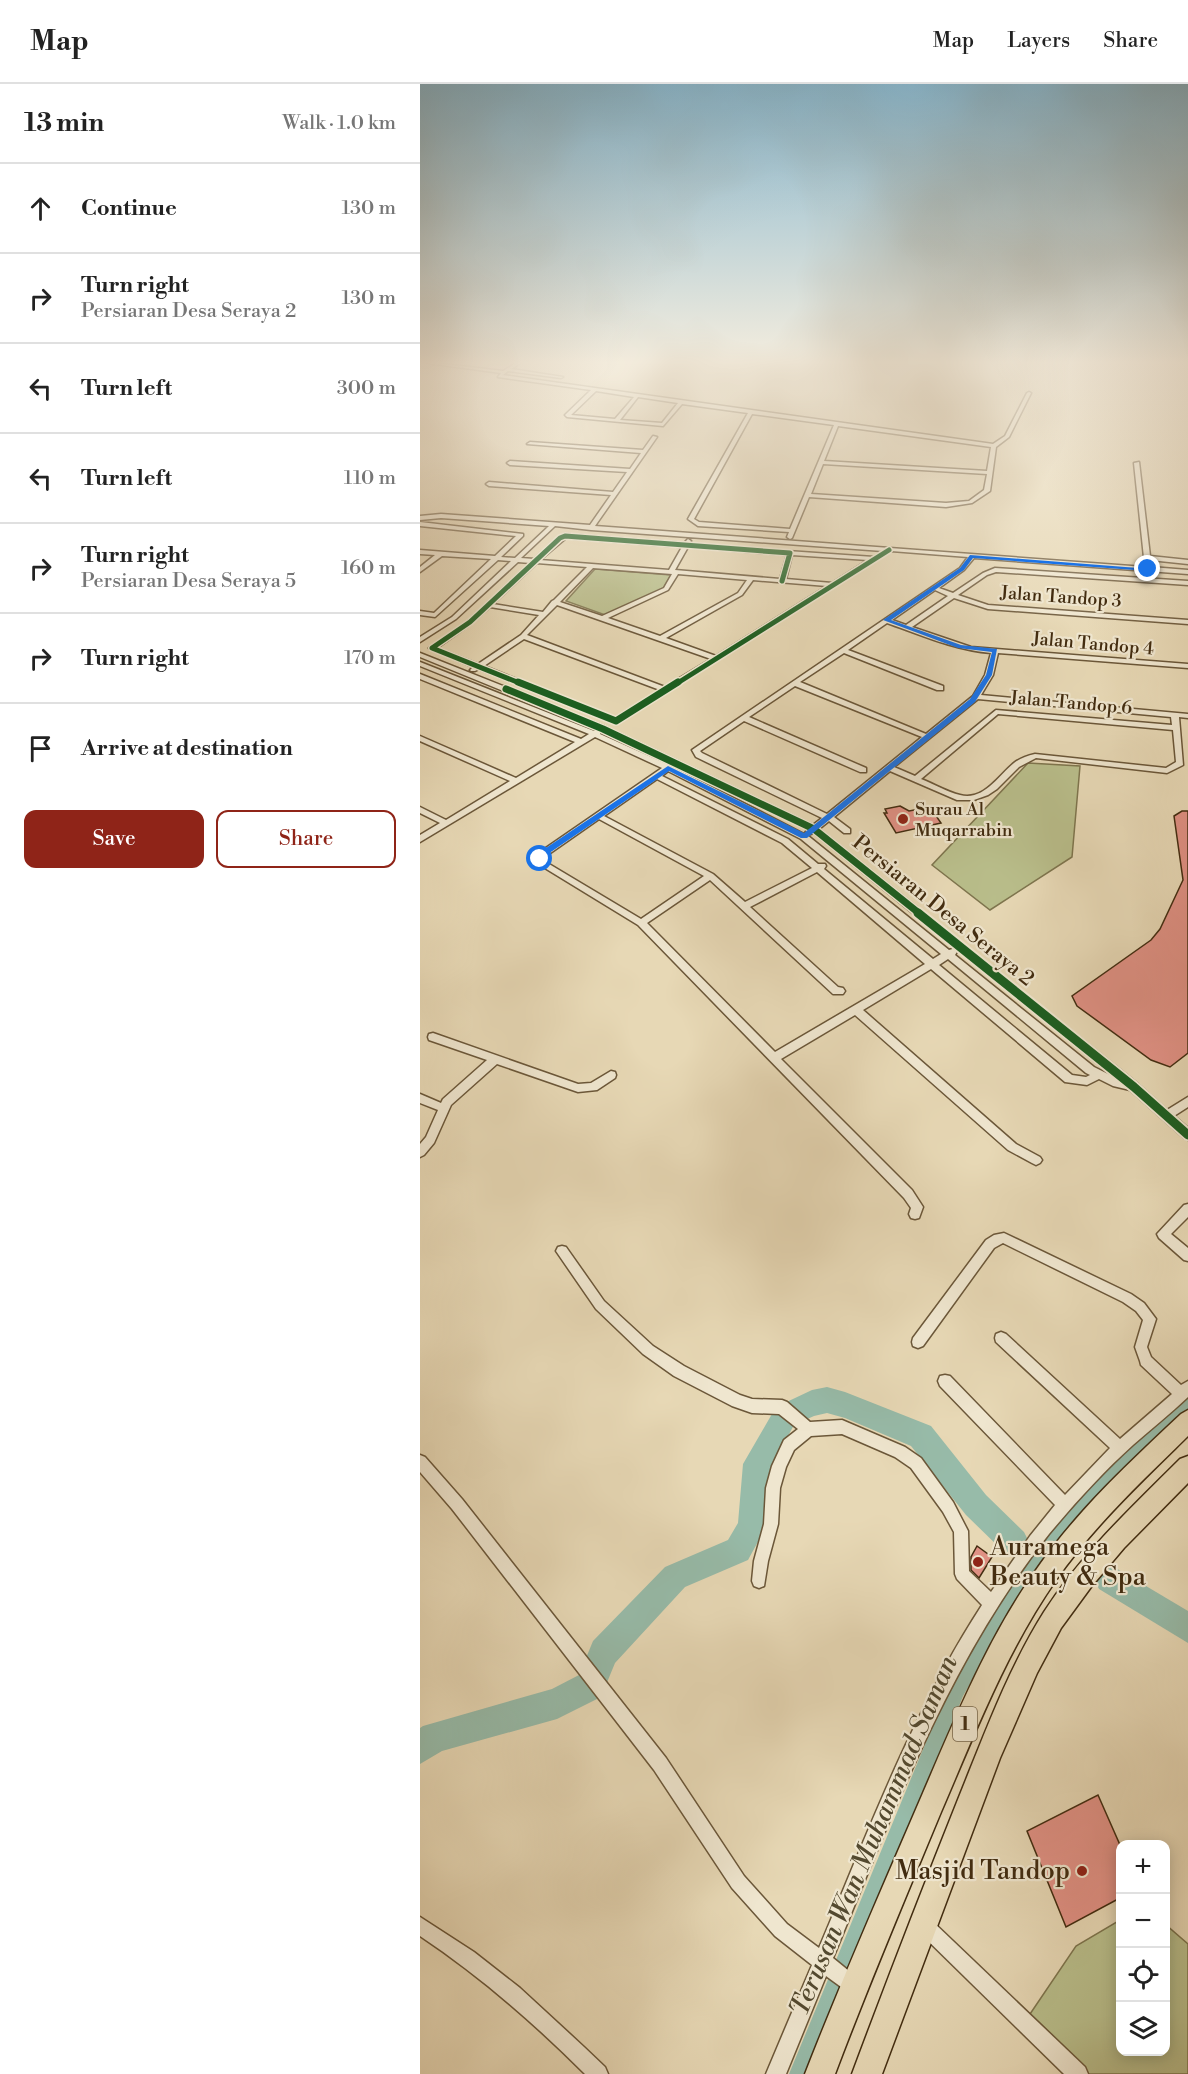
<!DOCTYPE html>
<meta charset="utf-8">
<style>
body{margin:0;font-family:"Libre Bodoni",serif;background:#f2f2f2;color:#222}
.controls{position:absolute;right:18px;bottom:18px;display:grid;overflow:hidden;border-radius:12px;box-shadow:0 3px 15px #0003}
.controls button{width:54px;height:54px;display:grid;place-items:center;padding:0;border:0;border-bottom:2px solid #e0e0e0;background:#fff;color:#222;font:30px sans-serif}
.stop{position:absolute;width:18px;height:18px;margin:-14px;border:4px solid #1a73e8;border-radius:50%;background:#fff}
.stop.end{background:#1a73e8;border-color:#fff;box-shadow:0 2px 6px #0008}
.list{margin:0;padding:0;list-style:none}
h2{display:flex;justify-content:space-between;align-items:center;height:78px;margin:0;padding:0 24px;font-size:26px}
h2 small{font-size:20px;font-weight:400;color:#767676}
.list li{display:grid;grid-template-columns:39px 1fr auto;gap:18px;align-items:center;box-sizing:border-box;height:90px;padding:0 24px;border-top:2px solid #e0e0e0}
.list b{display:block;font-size:22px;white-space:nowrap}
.list p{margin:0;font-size:20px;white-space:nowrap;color:#767676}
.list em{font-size:20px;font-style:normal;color:#767676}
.actions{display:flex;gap:12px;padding:18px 24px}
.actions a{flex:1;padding:14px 0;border:2px solid #8f2418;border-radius:12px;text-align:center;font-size:21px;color:#8f2418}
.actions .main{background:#8f2418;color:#fff}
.icon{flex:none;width:33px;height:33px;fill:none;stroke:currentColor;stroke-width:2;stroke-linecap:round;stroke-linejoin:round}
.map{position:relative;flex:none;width:768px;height:1990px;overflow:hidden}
header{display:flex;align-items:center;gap:36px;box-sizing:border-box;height:84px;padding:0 30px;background:#fff;border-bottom:2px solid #e0e0e0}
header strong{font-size:28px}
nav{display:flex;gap:33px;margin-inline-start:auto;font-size:21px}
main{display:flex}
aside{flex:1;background:#fff}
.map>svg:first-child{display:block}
.green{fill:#b9be8b;stroke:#7e754e;stroke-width:1.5}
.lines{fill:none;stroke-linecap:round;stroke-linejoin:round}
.canal{fill:#97bba9;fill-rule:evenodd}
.river{fill:#97bba9;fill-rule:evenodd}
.building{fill:#e19185;stroke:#422c10;stroke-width:1.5}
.minor-casing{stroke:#6b5739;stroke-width:3}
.primary-casing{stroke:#422c10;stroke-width:3}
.minor{fill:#efe6cf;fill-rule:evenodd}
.primary{fill:#e7d8b5;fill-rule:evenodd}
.cycleway-far2-casing{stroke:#efe6cf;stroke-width:8}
.cycleway-far1-casing{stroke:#efe6cf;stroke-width:10}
.cycleway-casing{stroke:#efe6cf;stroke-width:13}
.cycleway-far2{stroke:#1b5e20;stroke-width:5}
.cycleway-far1{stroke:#1b5e20;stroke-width:7}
.cycleway{stroke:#1b5e20;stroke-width:9}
.route{fill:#1a73e8}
.poi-dot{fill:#8f2418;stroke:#efe6cf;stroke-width:2}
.labels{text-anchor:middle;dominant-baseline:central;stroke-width:4.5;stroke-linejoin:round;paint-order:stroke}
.far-street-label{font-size:18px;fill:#422c10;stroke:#efe6cf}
.far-poi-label{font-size:18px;fill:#422c10;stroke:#efe6cf;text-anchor:start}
.shield{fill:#efe6cf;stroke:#766449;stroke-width:1.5}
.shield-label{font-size:20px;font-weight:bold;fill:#422c10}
.street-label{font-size:21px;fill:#422c10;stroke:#efe6cf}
.near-poi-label{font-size:26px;fill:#422c10;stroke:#efe6cf;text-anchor:start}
.near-water-label{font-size:27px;font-style:italic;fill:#53492f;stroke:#efe6cf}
</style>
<header>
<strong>Map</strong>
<nav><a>Map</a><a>Layers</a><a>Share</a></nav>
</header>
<main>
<aside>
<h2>13 min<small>Walk · 1.0 km</small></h2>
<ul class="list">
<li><svg class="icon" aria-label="ahead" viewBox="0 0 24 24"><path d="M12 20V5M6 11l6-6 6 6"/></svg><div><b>Continue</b></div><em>130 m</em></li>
<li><svg class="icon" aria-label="right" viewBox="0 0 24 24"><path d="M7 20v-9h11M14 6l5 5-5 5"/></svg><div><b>Turn right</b><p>Persiaran Desa Seraya 2</p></div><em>130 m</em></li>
<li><svg class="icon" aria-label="left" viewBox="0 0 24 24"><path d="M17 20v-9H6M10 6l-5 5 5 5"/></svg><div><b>Turn left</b></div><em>300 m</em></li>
<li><svg class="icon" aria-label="left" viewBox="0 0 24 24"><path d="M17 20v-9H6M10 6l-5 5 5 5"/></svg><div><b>Turn left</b></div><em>110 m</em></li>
<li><svg class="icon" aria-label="right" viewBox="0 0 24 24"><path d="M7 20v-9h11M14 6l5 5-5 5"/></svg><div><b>Turn right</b><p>Persiaran Desa Seraya 5</p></div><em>160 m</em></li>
<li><svg class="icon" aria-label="right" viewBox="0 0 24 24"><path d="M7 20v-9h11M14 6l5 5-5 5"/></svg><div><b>Turn right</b></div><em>170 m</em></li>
<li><svg class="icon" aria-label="arrive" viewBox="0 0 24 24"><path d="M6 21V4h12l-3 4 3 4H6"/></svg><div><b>Arrive at destination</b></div></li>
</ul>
<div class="actions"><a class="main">Save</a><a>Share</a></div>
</aside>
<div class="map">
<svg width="768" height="1990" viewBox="0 0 768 1990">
<rect width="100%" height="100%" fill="#e7d8b5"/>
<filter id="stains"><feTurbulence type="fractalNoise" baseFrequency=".00333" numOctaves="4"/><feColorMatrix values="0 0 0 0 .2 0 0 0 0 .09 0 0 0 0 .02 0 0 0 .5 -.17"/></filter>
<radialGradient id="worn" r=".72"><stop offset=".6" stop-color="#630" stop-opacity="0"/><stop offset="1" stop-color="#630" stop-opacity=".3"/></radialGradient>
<g class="green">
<path d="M175 485 251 491 243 505 188 532 146 517Z"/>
<path d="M608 679 660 682 652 773 570 826 512 781Z"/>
<path d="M700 1836V1968H746V1841L768 1860V1990H666L608 1933 656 1862Z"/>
</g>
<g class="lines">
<path class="canal" d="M768 1312V1331C727 1370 684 1407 648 1451 607 1500 575 1557 543 1612L391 1990H369L530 1600 587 1506 637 1439 681 1392 763 1315Z"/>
<g class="river">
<path d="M407 1303 425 1308 511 1342 566 1411 604 1448 609 1458 604 1468 594 1473 584 1468 546 1431 491 1362 425 1334 407 1329 394 1332 374 1341 351 1383 346 1443 328 1476 265 1503 195 1579 181 1613 137 1635 22 1667 0 1680V1644L3 1642 132 1605 159 1591 173 1557 245 1483 308 1456 318 1439 323 1380 356 1323 392 1306Z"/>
<path d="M689 1480 768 1527V1559L679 1505 674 1495 679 1485Z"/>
</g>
</g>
<g class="building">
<path d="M480 722 489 727 510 723 521 739 476 749 464 729H467L465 725Z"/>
<path d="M762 727H768V969L750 983 731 976 657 922 652 912 731 856 740 845 763 796 754 732Z"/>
<path d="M557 1462 572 1473 559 1494 551 1486V1473Z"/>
<path d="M678 1711 700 1761V1814L646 1843 607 1747Z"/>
</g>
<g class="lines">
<defs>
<g id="minor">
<path d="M7 279H16L83 287 96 279H100L91 285 143 293 141 294 88 287 83 291 573 360 585 352 607 309 609 308 611 309 589 353 576 363 570 407 552 419 526 423 389 413 372 454 370 455 367 453 369 448 278 442 268 435 328 329 262 320 243 342 147 333 145 331 171 306 78 293 81 289ZM176 307 214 313 195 335 151 331ZM218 313 258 319 242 339 200 336ZM332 330 414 341 370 445 279 438 274 435ZM418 342 571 363 567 387 404 377ZM403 380 567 390 564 406 549 417 526 419 391 410Z"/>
<path d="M233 352 237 353 175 442 725 483 714 379 719 378 730 472 768 476V480L730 476 731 483 768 486V490L554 474 544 486 519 504 533 509 563 489 575 484 768 497V501L576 488 567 491 538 511 568 521 768 536V540L568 525 534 514 492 543 551 563 768 580V584L578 569 573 591 561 611 768 630V634L759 633 763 681 747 689 616 674 599 683 577 705 568 711 554 716H537L470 687 414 733 430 745V749H424L409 737 399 745 718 1000 747 1026 768 1013V1023L754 1032 768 1044V1056L764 1054 710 1006 693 1002 679 995 667 1001 645 998 511 885 443 926 596 1060 620 1073 622 1076 620 1079 616 1081 612 1079 588 1066 435 931 361 975 492 1106 503 1123 499 1134 495 1135 491 1134 489 1130 491 1124 484 1114 218 841 115 778 120 768 242 684 175 653 0 758V751L20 739 0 729V723L26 736 90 697 0 657V652L96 694 155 658 0 595V590L161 655 169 650 0 582V578L174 647 179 646 0 573V569L186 643 393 741 402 734 276 673 272 666 540 484 548 473 471 467 196 639 59 585 55 587H51L50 586 53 583 9 564 48 537 110 479 98 478 36 535 0 558V553L32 533 91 477 78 476 15 533 0 531V527L14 529 71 475 22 472 0 488V483L15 471 0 470V466L75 472 96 452 0 442V438L103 450V452L81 473 95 474 129 442 21 434 0 436V432L21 430 170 441 191 411 69 402 66 400 69 398 193 408 207 388 90 381 87 379 90 377 210 385 221 369 107 360 110 358 223 366ZM135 442 171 446 463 467 454 473 269 460 271 457 268 455 264 459 145 450 138 453 114 475 101 474ZM146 454 262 463 249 486 120 476ZM268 463 367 471 360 495 255 486ZM372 471 448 476 412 499 366 495ZM117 479 167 483 134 516 132 517 123 528 73 520ZM173 484 252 490 244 504 182 532 140 518ZM258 490 327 496 318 509 240 552 188 534 248 506ZM333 496 407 502 296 572 246 554 322 511ZM515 506 528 512 486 541 472 536ZM137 521 291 575 245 603 107 551ZM70 523 119 531 101 551 58 580 17 564 52 539ZM467 539C501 551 535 566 571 569L565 591 553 612 506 650 380 598 424 569 517 606H523V602L428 566ZM104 555 240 606 195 634 64 582ZM375 602 502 653 407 730 282 669 280 667 324 637 440 688H446V684L329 633ZM558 615 751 633 752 641 576 626 495 692 474 683ZM578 630 753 646 756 678 746 684 615 670C607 672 600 674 594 679 578 692 564 717 540 711 527 708 514 700 501 695ZM181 647 388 745 385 749 386 751 251 682 180 650ZM248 687 381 755 521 870 513 875 404 785 406 782 405 780H398L368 755 242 692ZM237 695 362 759 392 784 325 818 293 790 184 732ZM179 735 284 792 221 835 124 777 126 772ZM394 749 536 864 529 866 387 751ZM397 788 505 880 355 968 227 839 290 796 413 910H423L425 907 423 904 418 903 330 823ZM538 866 694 993 674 983 535 871ZM528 875 666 989 670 991 666 993 652 991 519 881Z"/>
<path d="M13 949 158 1000 171 999 191 987 195 988 196 991 195 994 177 1006 158 1008 77 980 31 1021 14 1059 4 1071 0 1073V1060L6 1053 18 1026 0 1019V1010L21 1019 23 1015 67 976 9 956 8 953 9 950Z"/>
<path d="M768 1120V1133L751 1150 768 1164V1177L764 1176 739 1154 737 1150 764 1121Z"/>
<path d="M584 1149 711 1210 724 1219 736 1235 727 1263 731 1273 761 1301 768 1297V1313C750 1330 731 1345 713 1361 683 1388 655 1419 629 1450 530 1575 473 1728 413 1874L440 1896 443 1902 440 1908 434 1911 428 1908 406 1892 366 1990H346L392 1881 355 1852 312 1804 234 1686 32 1425 0 1388V1371L5 1373 42 1415 246 1674 324 1792 367 1840 399 1864C448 1748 493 1627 562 1521L537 1495 535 1490 534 1448 523 1428 491 1384 475 1373 422 1350 391 1352 374 1366 366 1383 360 1404 358 1440 348 1477 344 1502 339 1504 334 1502 332 1497 334 1477 344 1440 346 1404 352 1382 364 1356 378 1345 359 1330 332 1329 312 1322 254 1292 223 1270 176 1225 136 1167 138 1163 142 1162 146 1163 184 1217 233 1262 264 1282 320 1311 332 1315 362 1316 367 1318 390 1338 422 1336 485 1363 501 1374 533 1418 548 1447 549 1487 571 1508 610 1452 635 1421 520 1302 518 1297 520 1292 525 1291 530 1292 645 1411 690 1364 576 1258 575 1254 576 1250 581 1248 586 1250 700 1355 752 1310 721 1281 720 1277 715 1263 723 1236 716 1227 703 1218 583 1159 574 1164 503 1262 498 1264 493 1262 492 1258 493 1254 566 1156 574 1151Z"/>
<path d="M0 1833 54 1868 100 1904 164 1963 185 1983 188 1990H165C114 1939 60 1892 0 1852Z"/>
<path d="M505 1833 511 1836 665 1983 668 1990H644L499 1848 496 1842 499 1836Z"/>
</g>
<g id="primary">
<path d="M768 1326V1352C722 1397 673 1443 636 1496 586 1568 555 1649 521 1728 485 1815 448 1902 415 1990H385C422 1895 463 1802 503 1709 537 1630 570 1549 621 1479 660 1424 712 1376 761 1330Z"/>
<path d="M768 1372V1399L704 1464 671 1503 641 1544 617 1589 580 1674 462 1990H432C466 1899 501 1808 537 1718 563 1654 587 1587 624 1528 661 1470 712 1423 760 1375Z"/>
</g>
</defs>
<use href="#minor" class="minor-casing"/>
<use href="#primary" class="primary-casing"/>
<use href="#minor" class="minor"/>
<use href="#primary" class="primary"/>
<defs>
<g id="cycleway-far2">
<path d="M102 600 12 564 50 538 140 454 145 452 370 469 362 497"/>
<path d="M256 600 469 466"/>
</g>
<g id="cycleway-far1">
<path d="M98 598 196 637 258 598"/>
<path d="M86 605 183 645 394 745 500 830"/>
</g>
<path id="cycleway" d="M498 829 714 1003 768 1051"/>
</defs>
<use href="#cycleway-far2" class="cycleway-far2-casing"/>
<use href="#cycleway-far1" class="cycleway-far1-casing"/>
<use href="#cycleway" class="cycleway-casing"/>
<use href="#cycleway-far2" class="cycleway-far2"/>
<use href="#cycleway-far1" class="cycleway-far1"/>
<use href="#cycleway" class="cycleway"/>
</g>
<linearGradient id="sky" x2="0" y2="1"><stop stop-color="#87b7cf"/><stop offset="0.5" stop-color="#f4edde"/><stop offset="1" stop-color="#f4edde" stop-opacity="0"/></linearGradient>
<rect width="768" height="557" fill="url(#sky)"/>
<path class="route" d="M550 471 731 485 728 487 553 474 544 486 471 536 541 561 577 565 572 591 555 618 387 754H381L249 687 125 772 122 777H117L120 768 248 682 384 749 550 615 566 591 572 568 538 564 463 536 540 484Z"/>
<g class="poi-dot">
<circle cx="483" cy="735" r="6"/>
<circle cx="558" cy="1478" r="6"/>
<circle cx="662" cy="1787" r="6"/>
</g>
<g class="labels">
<g class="far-street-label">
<text transform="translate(641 513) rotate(4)">Jalan Tandop 3</text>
<text transform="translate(673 560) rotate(5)">Jalan Tandop 4</text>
<text transform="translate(651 619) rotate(5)">Jalan Tandop 6</text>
</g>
<g class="far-poi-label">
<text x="495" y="725">Surau Al<tspan x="495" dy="21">Muqarrabin</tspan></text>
</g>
<rect class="shield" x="533" y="1623" width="24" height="34" rx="4.5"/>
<g class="shield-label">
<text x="545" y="1640">1</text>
</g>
<g class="street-label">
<text transform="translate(523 827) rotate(39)">Persiaran Desa Seraya 2</text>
</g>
<g class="near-poi-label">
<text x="570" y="1463">Auramega<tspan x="570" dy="30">Beauty &amp; Spa</tspan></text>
<text x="650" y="1787" text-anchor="end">Masjid Tandop</text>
</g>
<g class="near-water-label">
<text transform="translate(454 1752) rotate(-67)">Terusan Wan Muhammad Saman</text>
</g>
</g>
<rect width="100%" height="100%" filter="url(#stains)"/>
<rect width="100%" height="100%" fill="url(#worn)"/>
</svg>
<div class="controls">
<button>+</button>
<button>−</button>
<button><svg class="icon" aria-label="locate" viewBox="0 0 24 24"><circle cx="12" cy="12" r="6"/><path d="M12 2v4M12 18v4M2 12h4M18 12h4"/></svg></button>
<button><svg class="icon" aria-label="layers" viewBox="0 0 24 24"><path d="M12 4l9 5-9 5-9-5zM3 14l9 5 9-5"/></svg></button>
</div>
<div class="stop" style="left:120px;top:775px"></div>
<div class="stop end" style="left:728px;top:485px"></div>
</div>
</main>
